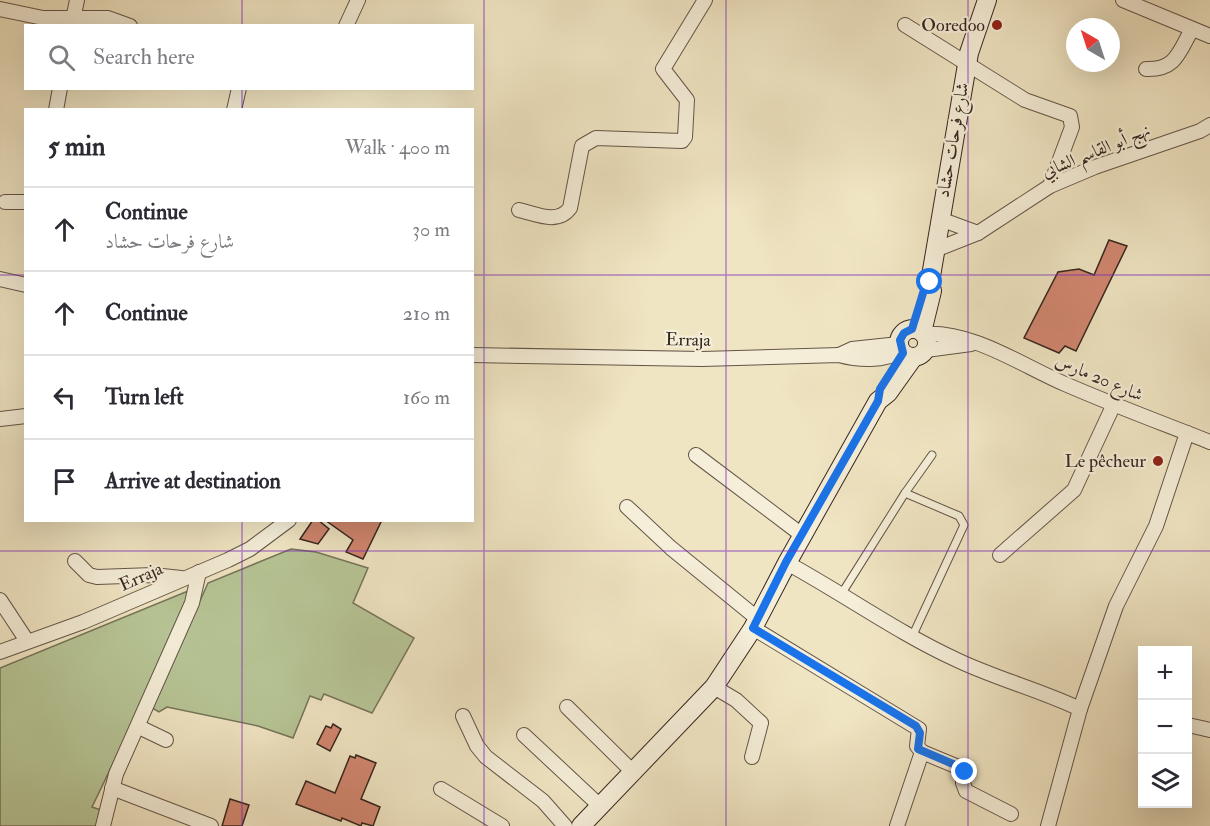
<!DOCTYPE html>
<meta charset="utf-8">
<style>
body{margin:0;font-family:"IM FELL Double Pica",Amiri,serif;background:#f7f7f7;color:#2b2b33}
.controls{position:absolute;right:18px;bottom:18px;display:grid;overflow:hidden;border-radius:0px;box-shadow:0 6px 24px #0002}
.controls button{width:54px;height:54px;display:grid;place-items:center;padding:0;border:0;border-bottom:2px solid #e1e1e2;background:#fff;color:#2b2b33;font:30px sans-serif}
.compass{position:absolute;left:1066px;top:18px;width:54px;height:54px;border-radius:50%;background:#fff;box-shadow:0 6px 24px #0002;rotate:321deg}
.stop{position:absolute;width:18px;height:18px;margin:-14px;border:4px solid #1a73e8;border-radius:50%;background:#fff}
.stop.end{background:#1a73e8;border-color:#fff;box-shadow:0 2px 6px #0008}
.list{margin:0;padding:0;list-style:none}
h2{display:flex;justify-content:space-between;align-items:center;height:78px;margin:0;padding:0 24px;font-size:26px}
h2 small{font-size:20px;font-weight:400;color:#7c7c81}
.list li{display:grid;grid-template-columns:39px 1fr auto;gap:18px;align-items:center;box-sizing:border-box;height:84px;padding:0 24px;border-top:2px solid #e1e1e2}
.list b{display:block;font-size:22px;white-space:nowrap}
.list p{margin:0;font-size:20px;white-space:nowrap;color:#7c7c81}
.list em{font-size:20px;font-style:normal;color:#7c7c81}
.icon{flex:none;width:33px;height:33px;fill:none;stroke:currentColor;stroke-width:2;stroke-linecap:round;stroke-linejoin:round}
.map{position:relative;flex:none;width:1210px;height:826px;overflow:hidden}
.search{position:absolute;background:#fff;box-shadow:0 6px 24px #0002;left:24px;top:24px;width:450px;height:66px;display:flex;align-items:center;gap:15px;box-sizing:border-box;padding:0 21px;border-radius:0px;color:#7c7c81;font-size:22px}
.panel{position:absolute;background:#fff;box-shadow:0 6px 24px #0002;left:24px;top:108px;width:450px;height:414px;border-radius:0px}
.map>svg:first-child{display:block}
.green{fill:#b7c596;stroke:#76755a;stroke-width:1.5}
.building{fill:#d28770;stroke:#36251f;stroke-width:1.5}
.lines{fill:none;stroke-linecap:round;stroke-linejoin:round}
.service-casing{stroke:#645548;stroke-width:9}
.minor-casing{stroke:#645548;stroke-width:16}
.secondary-casing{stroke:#36251f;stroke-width:20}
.service{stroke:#f5eed8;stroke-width:7}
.minor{stroke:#f5eed8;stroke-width:14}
.secondary{stroke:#f5eed8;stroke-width:18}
.route{stroke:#1a73e8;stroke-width:8}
.grid{fill:none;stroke:#7b2cbf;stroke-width:1.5;stroke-opacity:0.55}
.poi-dot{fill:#8f2418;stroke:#f5eed8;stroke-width:2}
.labels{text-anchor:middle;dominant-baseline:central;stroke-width:4.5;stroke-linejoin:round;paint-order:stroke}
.poi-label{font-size:18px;fill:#36251f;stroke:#f5eed8;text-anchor:end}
.street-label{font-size:18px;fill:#36251f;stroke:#f5eed8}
</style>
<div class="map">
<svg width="1210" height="826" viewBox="0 0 1210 826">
<rect width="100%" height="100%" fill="#f0e5c3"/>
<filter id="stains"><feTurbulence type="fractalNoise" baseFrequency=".00333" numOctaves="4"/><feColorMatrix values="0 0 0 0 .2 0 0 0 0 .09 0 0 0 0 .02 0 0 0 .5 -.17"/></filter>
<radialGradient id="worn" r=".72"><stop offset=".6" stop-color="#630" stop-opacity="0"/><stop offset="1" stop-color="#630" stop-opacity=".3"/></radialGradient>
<g class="green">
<path d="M291 549 316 552 368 568 353 603 414 638 372 713 324 694 321 700 310 696 293 738 258 726 167 707 159 712 152 708 208 583Z"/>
<path d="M188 591 190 597 151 685 92 807 101 810 96 826H0V668Z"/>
</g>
<g class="building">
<path d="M1109 240 1127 246 1076 351 1065 346 1059 353 1024 338 1058 272 1079 269 1094 275Z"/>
<path d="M313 520H318L329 529 318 544 300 539Z"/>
<path d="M325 520H382L363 559 346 552 353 540Z"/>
<path d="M333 724 341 729 330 751 317 744 326 726 331 728Z"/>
<path d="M356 755 376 763 361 799 380 807 373 826 362 823 361 826 342 818 341 821 296 804 306 781 335 793 350 756 355 758Z"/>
<path d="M230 799 249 805 242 826H222Z"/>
</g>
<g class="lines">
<defs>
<g id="service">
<path d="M905 493 959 516 964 525 912 637"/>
<path d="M842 593 905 493 932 455"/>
</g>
<g id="minor">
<path d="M1123 0 1210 36"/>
<path d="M0 9 43 18H108L130 26"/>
<path d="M72 24 77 0"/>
<path d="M905 25 1025 100 1070 116 1072 127 1050 186"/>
<path d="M346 26 358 0"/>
<path d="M1146 69C1176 70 1179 52 1192 29"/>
<path d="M56 110 60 88"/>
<path d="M234 110 239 88"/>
<path d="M5 202H26"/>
<path d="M519 210C536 214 558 225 570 208L582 146 596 138 682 141 685 137 687 100 663 69 705 0"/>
<path d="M940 219 978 233"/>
<path d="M935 250 978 233 1050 186 1095 167 1200 131 1210 125"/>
<path d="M0 279 26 285"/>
<path d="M924 334C973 331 1021 365 1065 384 1113 405 1162 423 1210 442"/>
<path d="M926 350 971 344"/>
<path d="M472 355 702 359 839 355C857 360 885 362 901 351"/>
<path d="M839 355 852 349 899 344"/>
<path d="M0 419 26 416"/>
<path d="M696 455 802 535"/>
<path d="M627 507 671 548 758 619"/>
<path d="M1000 555 1074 490 1114 404"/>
<path d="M75 561 89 575 97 577 153 575 181 578"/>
<path d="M787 563C844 594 898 633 957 660 997 679 1040 690 1080 709L1048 826"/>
<path d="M0 600 27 641"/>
<path d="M753 628 919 729 917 746 922 752 897 826"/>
<path d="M0 652 83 622 228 560 250 549 289 520"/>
<path d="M714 687 736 700 761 723 752 757"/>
<path d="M567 707 634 773"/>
<path d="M1080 709 1116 606 1156 526 1187 433"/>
<path d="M463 716 477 746 486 757 543 801 565 826"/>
<path d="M1188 725 1210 730"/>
<path d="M139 727 166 740"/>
<path d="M524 735 600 806"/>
<path d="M922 752 963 769V783L966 791 1011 814"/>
<path d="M112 788 211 826"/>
<path d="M441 789 502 826"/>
<path d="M103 826 116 774 192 603 199 572"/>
</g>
<g id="secondary">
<circle cx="913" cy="343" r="14"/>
<path d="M922 332 932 291 930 282 969 53 987 0"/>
<path d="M581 826 714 687 753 628 787 563 878 401 888 393 913 358"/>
</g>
</defs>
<use href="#service" class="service-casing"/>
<use href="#minor" class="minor-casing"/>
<use href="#secondary" class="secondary-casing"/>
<use href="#service" class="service"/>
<use href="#minor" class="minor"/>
<use href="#secondary" class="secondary"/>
</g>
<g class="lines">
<path class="route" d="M930 282 924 290 912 329 904 333 900 340 903 353 880 389 878 401 786 562 753 628 916 726 920 733 918 749 960 767 965 772"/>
</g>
<path class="grid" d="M242 0V26M484 0V826M726 0V826M968 0V826M242 88V110M0 275H26M472 275H1210M242 520V826M0 551H1210"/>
<g class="poi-dot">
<circle cx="997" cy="25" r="6"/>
<circle cx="1158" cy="461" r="6"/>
</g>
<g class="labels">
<g class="poi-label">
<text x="985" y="25">Ooredoo</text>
<text x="1146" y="461">Le pêcheur</text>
</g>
<g class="street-label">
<text transform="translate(953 140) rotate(-80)">شارع فرحات حشاد</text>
<text transform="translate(1096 151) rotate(-22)">نهج أبو القاسم الشابي</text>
<text transform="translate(688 340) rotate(1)">Erraja</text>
<text transform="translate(1099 378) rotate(23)">شارع 20 مارس</text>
<text transform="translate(141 577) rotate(-24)">Erraja</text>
</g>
</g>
<rect width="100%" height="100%" filter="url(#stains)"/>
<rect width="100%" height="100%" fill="url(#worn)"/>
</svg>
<div class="controls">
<button>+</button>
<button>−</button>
<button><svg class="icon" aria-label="layers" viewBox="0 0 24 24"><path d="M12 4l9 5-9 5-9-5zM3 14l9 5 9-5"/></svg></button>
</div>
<svg class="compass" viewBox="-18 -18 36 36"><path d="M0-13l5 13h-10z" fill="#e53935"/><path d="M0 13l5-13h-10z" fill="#7c7c81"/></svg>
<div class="stop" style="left:930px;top:282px"></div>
<div class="stop end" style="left:965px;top:772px"></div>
<div class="search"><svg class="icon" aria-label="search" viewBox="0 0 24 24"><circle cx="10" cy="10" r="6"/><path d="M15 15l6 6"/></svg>Search here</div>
<section class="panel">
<h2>5 min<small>Walk · 400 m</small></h2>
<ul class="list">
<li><svg class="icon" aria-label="ahead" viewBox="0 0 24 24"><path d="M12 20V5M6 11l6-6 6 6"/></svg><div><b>Continue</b><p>شارع فرحات حشاد</p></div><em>30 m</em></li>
<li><svg class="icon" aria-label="ahead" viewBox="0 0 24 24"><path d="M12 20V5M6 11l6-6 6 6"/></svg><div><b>Continue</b></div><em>210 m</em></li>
<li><svg class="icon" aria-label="left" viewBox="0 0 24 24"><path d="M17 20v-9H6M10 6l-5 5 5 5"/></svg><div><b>Turn left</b></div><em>160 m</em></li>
<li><svg class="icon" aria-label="arrive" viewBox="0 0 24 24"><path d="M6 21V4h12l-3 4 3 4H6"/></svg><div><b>Arrive at destination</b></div></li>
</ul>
</section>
</div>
